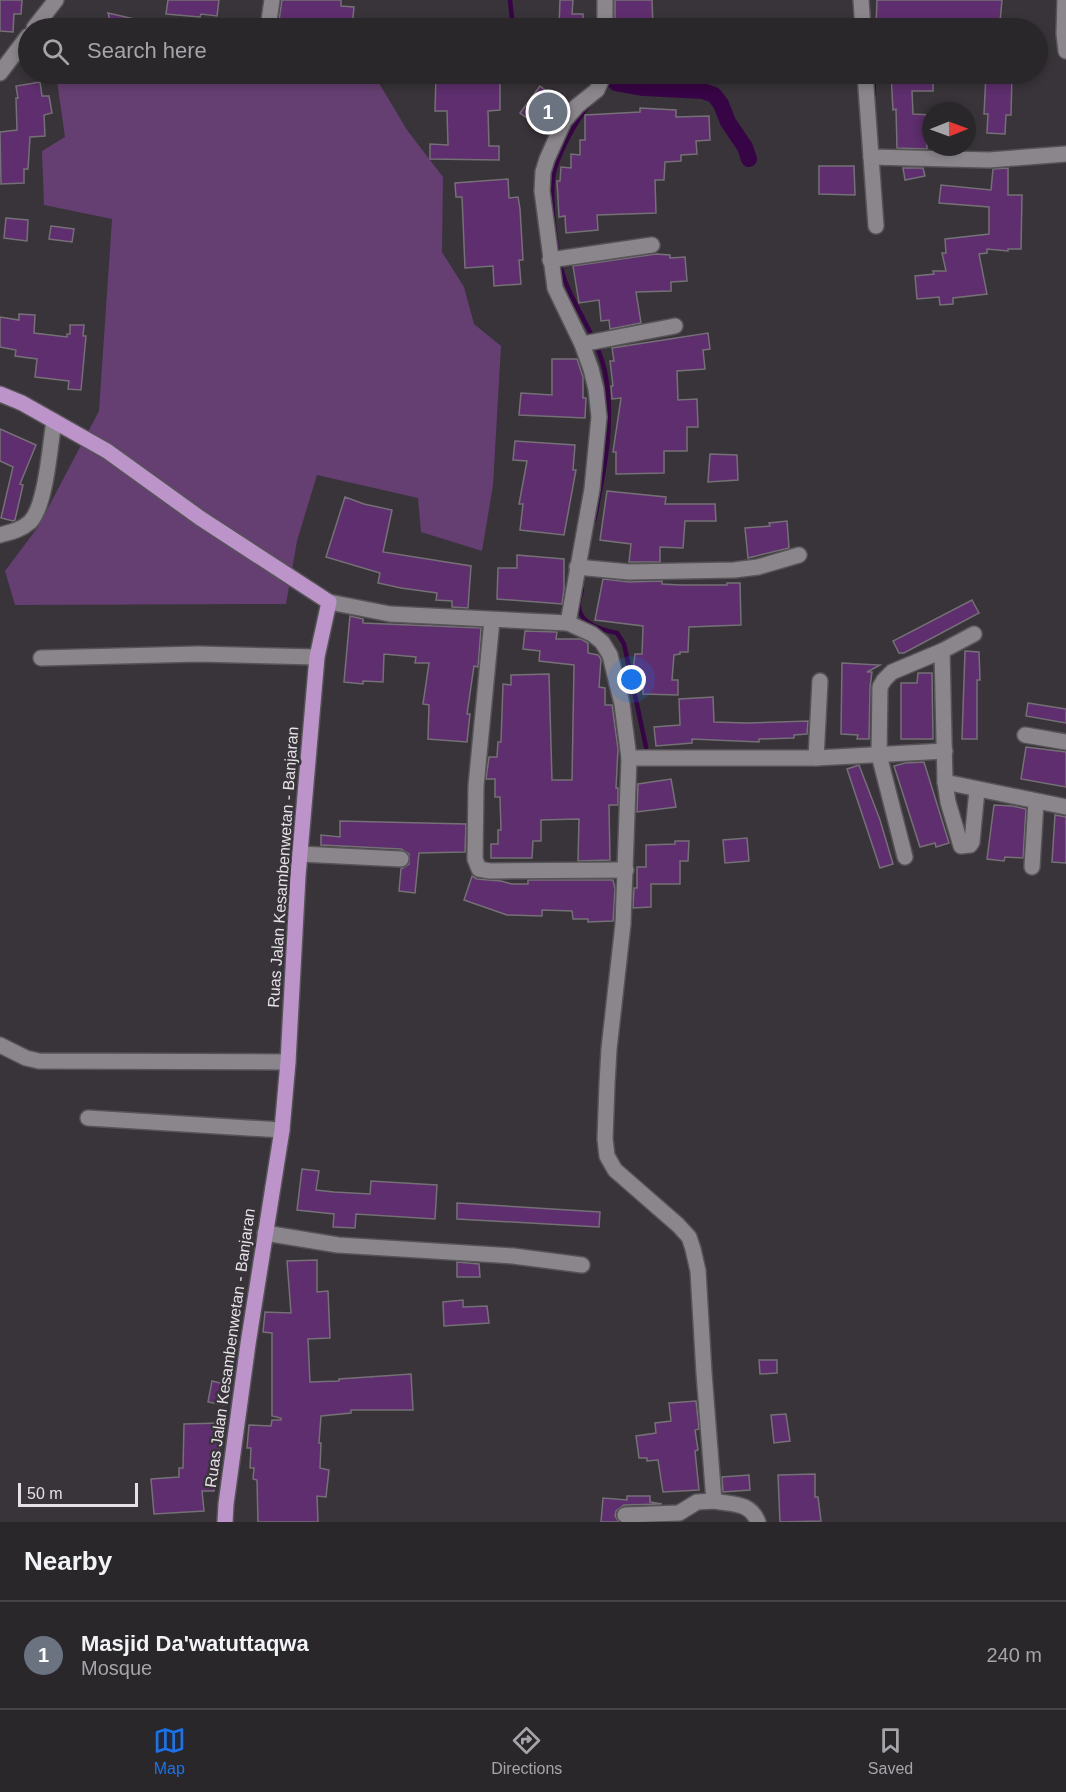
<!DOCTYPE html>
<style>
body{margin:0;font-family:Helvetica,sans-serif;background:#363337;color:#f1f3f6}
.compass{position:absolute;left:922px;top:102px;width:54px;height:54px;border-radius:50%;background:#2a272b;box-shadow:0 3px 9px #0003;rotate:89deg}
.scale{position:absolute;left:18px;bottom:15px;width:120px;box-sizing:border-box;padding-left:6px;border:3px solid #e5e2e6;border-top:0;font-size:16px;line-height:21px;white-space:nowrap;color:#e5e2e6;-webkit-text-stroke:4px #383439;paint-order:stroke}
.you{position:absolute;left:632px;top:680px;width:21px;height:21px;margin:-15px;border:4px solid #fff;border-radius:50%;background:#1a73e8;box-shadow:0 0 0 9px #1a73e833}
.badge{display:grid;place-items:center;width:39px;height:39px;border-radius:50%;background:#1a73e8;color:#fff;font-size:20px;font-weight:700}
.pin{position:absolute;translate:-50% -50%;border:3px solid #fff;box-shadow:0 2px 6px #0006}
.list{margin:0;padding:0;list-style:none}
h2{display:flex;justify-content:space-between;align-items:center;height:78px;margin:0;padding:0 24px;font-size:26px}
h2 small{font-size:20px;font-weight:400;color:#a5a5a9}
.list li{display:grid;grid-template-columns:39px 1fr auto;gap:18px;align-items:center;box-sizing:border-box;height:108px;padding:0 24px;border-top:2px solid #464447}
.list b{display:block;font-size:22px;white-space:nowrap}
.list p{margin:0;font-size:20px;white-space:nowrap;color:#a5a5a9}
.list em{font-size:20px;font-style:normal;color:#a5a5a9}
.icon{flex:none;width:33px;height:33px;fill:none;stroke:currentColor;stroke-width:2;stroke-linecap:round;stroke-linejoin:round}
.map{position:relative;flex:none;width:1066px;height:1522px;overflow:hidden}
.search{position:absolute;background:#2a272b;box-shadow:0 3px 9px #0003;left:18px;right:18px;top:18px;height:66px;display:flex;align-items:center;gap:15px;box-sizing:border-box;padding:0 21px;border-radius:33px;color:#a5a5a9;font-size:22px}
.sheet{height:186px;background:#2a272b}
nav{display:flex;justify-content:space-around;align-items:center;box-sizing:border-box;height:84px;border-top:2px solid #464447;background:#2a272b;font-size:16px;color:#a5a5a9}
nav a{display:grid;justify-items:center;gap:3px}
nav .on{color:#1a73e8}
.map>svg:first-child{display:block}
.green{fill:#653f72}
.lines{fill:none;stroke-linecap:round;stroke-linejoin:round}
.stream{stroke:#370445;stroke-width:4.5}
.canal{stroke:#370445;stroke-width:16}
.building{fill:#5e2e6e;stroke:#757076;stroke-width:1.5}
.minor-casing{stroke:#565357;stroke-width:18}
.major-casing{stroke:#565357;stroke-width:18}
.minor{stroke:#8a868c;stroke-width:15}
.major{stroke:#bc94ca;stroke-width:15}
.labels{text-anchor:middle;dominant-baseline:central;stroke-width:5;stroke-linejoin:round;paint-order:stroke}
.street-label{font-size:16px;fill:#e5e2e6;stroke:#383439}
</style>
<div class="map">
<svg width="1066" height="1522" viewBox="0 0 1066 1522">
<rect width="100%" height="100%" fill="#383439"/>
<path class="green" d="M56 74H368L376 78 407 130 443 177 442 252 464 287 474 324 501 346 493 485 482 551 421 532 418 498 317 475 297 541 286 604 15 605 5 571 38 527 99 411 112 219 44 205 42 151 65 137Z"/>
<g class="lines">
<g class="stream">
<path d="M510 0 513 28"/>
<path d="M536 74 543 77 593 79"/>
<path d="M873 74 874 95"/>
<path d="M604 89 610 82 613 74"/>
<path d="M590 104C576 120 557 155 553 177 550 202 556 257 565 281 577 312 598 339 605 372 615 423 604 472 594 521"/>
<path d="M582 589C581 594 578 602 579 608 581 625 603 630 617 633L624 644 646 747"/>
</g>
<path class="canal" d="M616 83 644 88 703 91 714 95 721 104 728 122 745 147 749 159"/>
</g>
<g class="building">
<path d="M0 0H22L21 14H14L13 32 0 31Z"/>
<path d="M168 0H219L217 16 201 14 200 17 166 14Z"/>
<path d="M282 0H341V6L354 7 352 28H292L278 27Z"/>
<path d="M560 0H573L572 14H583V28H559Z"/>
<path d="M615 0H652L653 26H615Z"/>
<path d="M877 0H1002L1000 22 996 21V28H896L876 26Z"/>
<path d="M108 13 152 23V28H112Z"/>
<path d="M436 74H471V81L500 80V110L488 111 489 146H499V160L430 159V144L448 145 447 111H435Z"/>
<path d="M891 74 933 75V91H912L913 114 931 115V132H927V149L897 148 896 109 893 110Z"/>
<path d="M986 74H1012L1011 115H1006L1005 134 987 133 988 114H984Z"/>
<path d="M40 82 42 96H49L52 113 44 115 45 136 30 137 28 169H24V183L1 184 0 132 17 130 16 98H18L16 86Z"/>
<path d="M540 86 565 105 555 117 548 133 520 113Z"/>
<path d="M640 108 676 110V117L709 116 710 140 696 141 697 154 681 155V161L665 162 664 180H655L656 213 597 215 598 230 566 233 565 216 559 217 557 181H560L561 167 571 168V154L580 155V140H585V115L640 112Z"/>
<path d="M819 166H854L855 195 819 194Z"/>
<path d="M903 168H923L925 176 905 180Z"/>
<path d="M1008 168V195H1022L1021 249H1008V251L987 249V253L979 254 987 294 953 298V304L940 305 939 297 917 299 915 276 934 274 933 271H946L942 253H946L945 239 989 234V207L939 203 941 185 991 190 993 169Z"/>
<path d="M508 179 509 198 518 197 520 209 523 260H519L521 284 494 286 493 266 465 268 462 197H456L455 183Z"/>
<path d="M6 218 28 220 27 241 4 238Z"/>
<path d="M51 226 74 229 72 242 49 239Z"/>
<path d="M656 254 670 255V258L685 257 687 281 671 282V291L636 292 641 323 610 329 609 320 601 321 599 300 579 303 573 266Z"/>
<path d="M19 314 35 315 34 333 67 337V334H70V325H84L83 336H86L81 390 68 389 69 381 35 377 37 359 15 356 16 350 0 347V317L19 320Z"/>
<path d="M708 333 710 349 703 350 705 369 677 371 678 400 697 399 698 427H687V451H664V473L616 474V452H613L621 398 612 399 611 386H613L610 361H614L612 348Z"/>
<path d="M552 359H577L583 377V398H586L585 418 519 415 521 393 552 395Z"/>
<path d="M0 429 36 445 20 484 23 485 15 520 13 521 1 518 13 467 0 461Z"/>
<path d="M515 441 575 445 573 470H576L564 535 520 530 523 504H519L527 461 513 460Z"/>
<path d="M710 454 737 455 738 480 708 482Z"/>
<path d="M607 491 666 497 665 504H715L716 521H685L683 548 660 547V562H629L631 544 600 540Z"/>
<path d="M345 497 364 504 392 510 383 552 471 566 468 608 452 607V601L436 600 437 593 401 588 378 583 380 573 326 557Z"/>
<path d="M787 521 789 548 748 558 745 528 770 526 769 523Z"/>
<path d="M517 555 564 559V589L562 604 497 599 498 568H517Z"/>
<path d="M603 579 629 582 662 581V584L680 585H727V583H740L741 625 689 627 688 652H680V654L674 655 672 680H678V695L643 694V671L633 670 635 654H642L643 626 595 620Z"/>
<path d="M972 600 979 613 904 653H899L893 641Z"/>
<path d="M350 616 363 619V623L481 628 478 667 474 666 467 714H470L467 742 428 739 429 705 423 704 429 663H415L416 657 384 654 383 682 363 681V684L344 682Z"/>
<path d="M525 631 557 632 556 639H581L588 643V653L598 655 601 659 599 687 605 688V705H612L618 749 616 788H618V805H609L610 860 578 861 579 819 541 820V841H533L532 858H491V844H498V830H501L500 797H495V779H486L489 757H497L498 742H501L503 684 511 685V675L549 674 552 780H572L574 665 539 661 540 651 523 649Z"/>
<path d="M965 651 979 652 980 680H977V739H962Z"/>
<path d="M842 663 880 665 867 672H872L870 687 869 739H857L858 735 841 734Z"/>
<path d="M918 673H932L933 739H901V683H917Z"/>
<path d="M713 697 714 722 747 723 808 721 807 734 794 735V738L759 739V742L692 739V743L656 746 654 727 680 725 679 699Z"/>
<path d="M1028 703 1066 709V723L1026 716Z"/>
<path d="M1026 747 1066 752V787L1021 779Z"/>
<path d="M924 762 949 843 936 847 935 843 920 847 894 766 905 763Z"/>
<path d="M859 765 880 820 893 864 880 868 847 769Z"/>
<path d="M671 779 676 807 637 812 638 784Z"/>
<path d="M994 805 1012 806 1026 809 1023 858 1005 857 1004 861 987 859Z"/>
<path d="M1055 815 1066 817V863L1052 862Z"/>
<path d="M340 821 466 824 465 852 419 853 415 893 399 891 401 869 409 864V854L401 849 321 845V835L340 837Z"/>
<path d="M747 838 749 861 725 863 723 840Z"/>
<path d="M675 841H689L688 861H680V884H651V907L633 908 634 888H637V867H646V845L675 844Z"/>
<path d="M472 876 477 879 501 881 512 884H528V880H613L615 889 613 921 588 922V919H573L572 911 542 910V916L507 915 464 900Z"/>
<path d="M302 1169 319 1171 316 1190 334 1192 370 1194 371 1181 437 1185 435 1219 356 1214 355 1228 333 1227 334 1214 297 1210Z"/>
<path d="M457 1203 600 1212 599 1227 457 1219Z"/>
<path d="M317 1260V1292L328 1291 330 1338 308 1339 310 1382 339 1381V1379L411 1374 413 1410H351V1413L321 1416 319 1443H321L320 1468 329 1470 326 1497 317 1496 318 1522H258L257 1480 253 1479 254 1468H250L251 1448H247L249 1425 271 1426 272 1420H281V1418L272 1416V1333L263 1332 265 1312 291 1313 287 1261Z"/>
<path d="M457 1262 479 1264 480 1277H457Z"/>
<path d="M463 1300V1307L487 1306 489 1323 444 1326 443 1302Z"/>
<path d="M759 1360H777V1373L760 1374Z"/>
<path d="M212 1381 229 1385 224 1405 208 1402Z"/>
<path d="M696 1401 699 1429 695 1430 698 1450 695 1451 699 1490 663 1492 658 1460 647 1461V1458H639L636 1436 656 1433 655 1423 671 1421 669 1403Z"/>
<path d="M786 1414 790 1441 774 1443 771 1415Z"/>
<path d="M220 1423 219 1452H216L214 1491H202L204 1511 154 1514 151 1479 179 1477V1468H183L184 1424Z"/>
<path d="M815 1474V1497H818L821 1521 780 1522 778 1475Z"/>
<path d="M749 1475 750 1490 723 1492 722 1477Z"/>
<path d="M627 1496H650V1502L662 1504 624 1505 616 1511 615 1516 619 1522H601L603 1498 627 1500Z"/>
</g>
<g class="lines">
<defs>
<g id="minor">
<path d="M605 0V28"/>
<path d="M861 0 863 28"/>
<path d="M1065 0 1064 34 1066 51"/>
<path d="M34 28 56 0"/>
<path d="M268 28 272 0"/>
<path d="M0 73 28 36"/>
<path d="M865 74 876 226"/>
<path d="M871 157 989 160 1066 154"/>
<path d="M550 260 652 245"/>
<path d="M582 344 675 326"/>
<path d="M0 535C11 532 21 530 30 522 46 506 50 445 54 421"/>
<path d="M577 567 629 572 734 570 758 567 799 555"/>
<path d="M329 602 390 614 568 623 592 634 602 642 610 655 622 704 629 758 623 924 609 1049 607 1084 605 1139 607 1156 615 1170 678 1225 689 1237 693 1249 698 1271 704 1373 714 1501C734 1505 750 1502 758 1522"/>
<path d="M492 620 476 786 475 859 479 869 490 871 626 870"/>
<path d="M568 623 592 489 599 417 596 389 591 369 582 344 555 288 542 191 543 172 547 159 564 121 577 106 597 90 604 74"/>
<path d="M942 651 945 782 948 802 961 846 970 845 972 842 977 790"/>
<path d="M41 658 198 654 317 657"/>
<path d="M1025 735 1066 742"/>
<path d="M629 758H816L945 751"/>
<path d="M816 758 820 681"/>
<path d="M945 782 1066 807"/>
<path d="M300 854 401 859"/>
<path d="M905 857 879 755 880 687 884 680 892 672 942 651 974 634"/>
<path d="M1032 867 1036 802"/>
<path d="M0 1045 26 1058 39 1061 288 1062"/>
<path d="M88 1118 282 1130"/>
<path d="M265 1233 338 1245 513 1256 582 1265"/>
<path d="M625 1515 679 1513 697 1502 714 1501"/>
</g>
<path id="major" d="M0 394 22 403 107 451 200 518 329 602 317 657 298 876 288 1062 282 1130 248 1344 226 1504 225 1522"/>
</defs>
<use href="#minor" class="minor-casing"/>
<use href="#major" class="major-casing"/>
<use href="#minor" class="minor"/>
<use href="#major" class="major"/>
</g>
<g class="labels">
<g class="street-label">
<text transform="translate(283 867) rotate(-86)">Ruas Jalan Kesambenwetan - Banjaran</text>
<text transform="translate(230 1348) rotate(-82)">Ruas Jalan Kesambenwetan - Banjaran</text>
</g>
</g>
</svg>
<svg class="compass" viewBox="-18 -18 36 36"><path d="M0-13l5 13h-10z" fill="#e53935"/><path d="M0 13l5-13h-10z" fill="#a5a5a9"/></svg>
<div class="scale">50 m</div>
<div class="you"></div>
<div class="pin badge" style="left:548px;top:112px;background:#6b7280">1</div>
<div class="search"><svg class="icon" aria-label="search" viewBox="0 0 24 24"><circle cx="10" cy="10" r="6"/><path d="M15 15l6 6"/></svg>Search here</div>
</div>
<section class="sheet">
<h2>Nearby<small></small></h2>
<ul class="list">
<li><span class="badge" style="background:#6b7280">1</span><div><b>Masjid Da'watuttaqwa</b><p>Mosque</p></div><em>240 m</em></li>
</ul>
</section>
<nav>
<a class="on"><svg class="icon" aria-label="map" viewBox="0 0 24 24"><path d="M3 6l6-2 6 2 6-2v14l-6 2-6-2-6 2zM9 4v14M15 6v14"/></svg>Map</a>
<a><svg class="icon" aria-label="directions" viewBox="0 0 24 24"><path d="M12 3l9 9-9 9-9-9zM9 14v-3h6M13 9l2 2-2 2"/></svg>Directions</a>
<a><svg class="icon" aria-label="saved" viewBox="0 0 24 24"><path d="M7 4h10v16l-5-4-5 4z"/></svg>Saved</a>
</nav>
